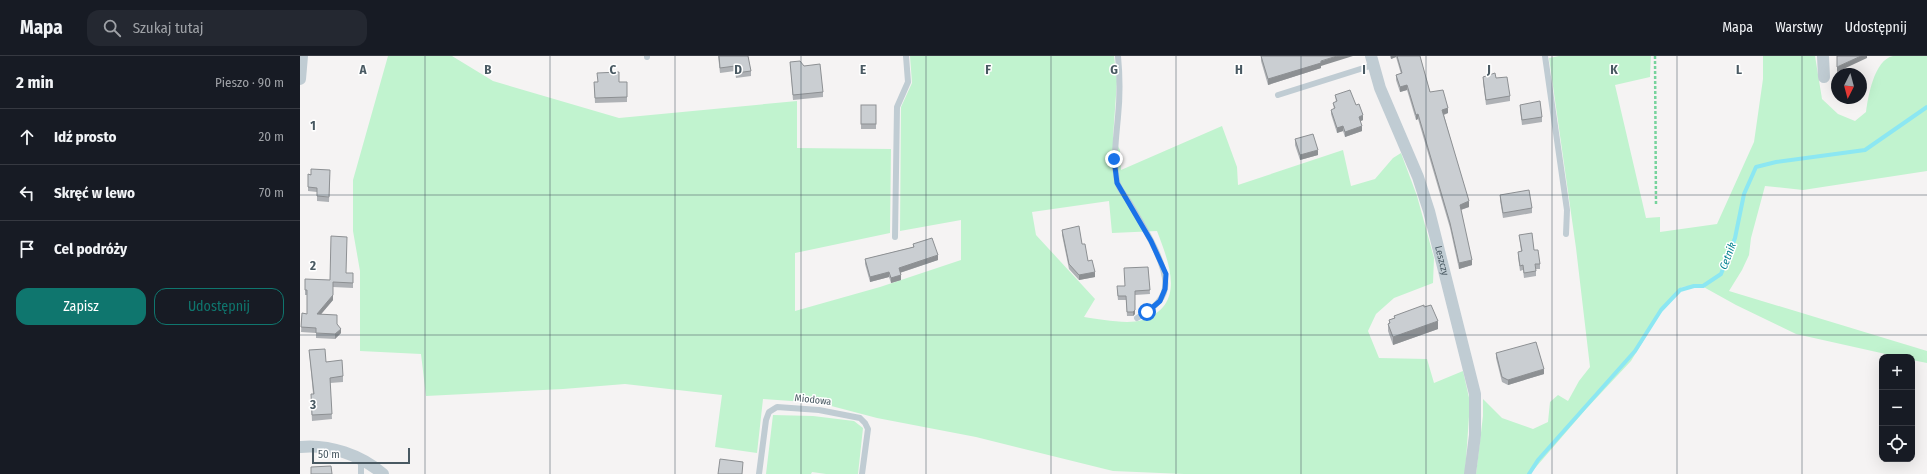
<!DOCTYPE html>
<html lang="pl">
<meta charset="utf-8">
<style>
body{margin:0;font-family:"Fira Sans Condensed",sans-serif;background:#242831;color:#f1f3f6}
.controls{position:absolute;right:12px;bottom:12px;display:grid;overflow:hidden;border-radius:8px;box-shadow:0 4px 16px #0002}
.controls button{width:36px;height:36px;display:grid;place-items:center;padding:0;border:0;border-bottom:1px solid #363941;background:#171b24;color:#f1f3f6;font:20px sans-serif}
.compass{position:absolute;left:1531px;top:12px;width:36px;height:36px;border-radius:50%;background:#171b24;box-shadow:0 4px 16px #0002;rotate:186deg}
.scale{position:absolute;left:12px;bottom:10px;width:98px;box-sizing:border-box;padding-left:4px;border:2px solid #495962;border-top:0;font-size:11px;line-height:14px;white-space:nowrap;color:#495962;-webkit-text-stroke:3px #fff;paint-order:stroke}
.stop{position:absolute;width:12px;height:12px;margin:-9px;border:3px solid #1a73e8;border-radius:50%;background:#fff}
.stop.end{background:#1a73e8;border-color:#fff;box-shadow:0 1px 4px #0008}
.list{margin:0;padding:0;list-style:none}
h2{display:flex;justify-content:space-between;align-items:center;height:52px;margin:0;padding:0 16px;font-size:17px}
h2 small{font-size:13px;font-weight:400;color:#9ea1a6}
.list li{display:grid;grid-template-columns:26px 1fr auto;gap:12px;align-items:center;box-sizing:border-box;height:56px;padding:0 16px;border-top:1px solid #363941}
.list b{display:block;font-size:15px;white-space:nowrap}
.list em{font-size:13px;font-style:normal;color:#9ea1a6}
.actions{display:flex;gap:8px;padding:12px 16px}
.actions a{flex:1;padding:9px 0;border:1px solid #0f766e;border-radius:12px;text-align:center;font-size:14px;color:#0f766e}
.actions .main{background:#0f766e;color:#fff}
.icon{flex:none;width:22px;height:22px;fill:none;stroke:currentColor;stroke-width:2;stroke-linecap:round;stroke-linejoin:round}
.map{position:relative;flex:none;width:1627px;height:418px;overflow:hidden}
header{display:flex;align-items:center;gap:24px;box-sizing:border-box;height:56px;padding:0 20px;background:#171b24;border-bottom:1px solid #363941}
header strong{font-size:19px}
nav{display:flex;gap:22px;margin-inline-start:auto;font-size:14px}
.search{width:280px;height:36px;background:#242831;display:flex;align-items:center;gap:10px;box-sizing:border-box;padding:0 14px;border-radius:12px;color:#9ea1a6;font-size:15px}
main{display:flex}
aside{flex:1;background:#171b24}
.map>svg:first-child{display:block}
.green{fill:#c1f3cf;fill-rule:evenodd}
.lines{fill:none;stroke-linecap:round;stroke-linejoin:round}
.stream{stroke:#8ce7f2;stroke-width:4}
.path{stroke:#76d39c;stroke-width:2.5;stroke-dasharray:3 2;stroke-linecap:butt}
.service{stroke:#c0ccd3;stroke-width:6}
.minor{stroke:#c0ccd3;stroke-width:12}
.wall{fill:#aeb1b5}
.shaded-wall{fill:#8d9093}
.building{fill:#caced2;stroke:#8d9093}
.route{stroke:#1a73e8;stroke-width:5}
.grid{fill:none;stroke:#495962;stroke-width:1;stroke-opacity:0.55}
.labels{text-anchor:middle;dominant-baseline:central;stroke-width:3;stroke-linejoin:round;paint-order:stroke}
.street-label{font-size:10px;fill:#495962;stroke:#fff}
.water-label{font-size:11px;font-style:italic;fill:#078290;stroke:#fff}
.grid-label{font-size:13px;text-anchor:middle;font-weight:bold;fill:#495962;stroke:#fff;stroke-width:3;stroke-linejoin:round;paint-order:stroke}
</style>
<header>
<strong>Mapa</strong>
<div class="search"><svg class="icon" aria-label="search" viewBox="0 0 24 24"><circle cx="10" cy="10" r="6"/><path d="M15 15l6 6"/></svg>Szukaj tutaj</div>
<nav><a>Mapa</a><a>Warstwy</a><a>Udostępnij</a></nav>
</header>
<main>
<aside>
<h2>2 min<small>Pieszo · 90 m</small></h2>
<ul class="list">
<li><svg class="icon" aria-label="ahead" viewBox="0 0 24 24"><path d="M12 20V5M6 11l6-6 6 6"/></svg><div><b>Idź prosto</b></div><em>20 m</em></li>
<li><svg class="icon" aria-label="left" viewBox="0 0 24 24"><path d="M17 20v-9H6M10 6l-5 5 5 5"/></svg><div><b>Skręć w lewo</b></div><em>70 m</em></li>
<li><svg class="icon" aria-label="arrive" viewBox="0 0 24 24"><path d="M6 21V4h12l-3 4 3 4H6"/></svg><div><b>Cel podróży</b></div></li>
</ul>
<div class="actions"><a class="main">Zapisz</a><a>Udostępnij</a></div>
</aside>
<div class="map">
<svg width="1627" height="418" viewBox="0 0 1627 418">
<rect width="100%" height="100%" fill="#f5f3f3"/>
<g class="green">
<path d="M88 0H152L193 25 319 62 497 45V92L591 93 590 177 495 197V255L580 231 661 204V164L600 175 601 51 612 27 610 0H814L817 25 813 81 820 94 821 114 922 70 937 111 938 129 1043 94 1051 130 1075 123 1093 102 1101 97 1117 140 1134 202 1133 227 1094 242 1076 258 1068 275 1079 302 1127 303 1134 327 1163 315 1170 346 1165 418H884L813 415 676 381 577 362 520 347 463 343 457 397 415 391 422 339 325 328 263 333 126 340 121 298 60 295V215L53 175V124ZM809 145 812 177 857 175C869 207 887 249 842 264 827 269 800 263 784 261L795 243 736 179 732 156Z"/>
<path d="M1259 0H1351L1350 21 1315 29 1346 162 1360 161V176L1417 168 1454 86 1463 23V0H1515L1522 43 1538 58 1555 65 1566 56C1568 41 1574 4 1593 0 1603 0 1616 0 1627 0V115L1503 134 1465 130 1451 182 1449 199 1442 214 1429 235 1627 295V307L1612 304V301H1599L1496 278 1436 249 1400 229 1382 231 1359 259 1331 305 1286 353 1230 418H1176L1183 360V343L1202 362 1233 373 1248 366 1250 346 1258 339 1268 345 1279 325 1290 311 1276 192 1249 2Z"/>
<path d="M473 359 513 360 554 365 563 372 558 418H526L512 416 511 418H466Z"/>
</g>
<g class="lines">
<path class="stream" d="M1229 418 1238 404 1335 295 1361 254 1380 234 1394 230H1403L1421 218 1435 182 1444 138 1456 111 1476 106 1565 94 1627 51"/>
<path class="path" d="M1355 0 1356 149"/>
<g class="service">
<path d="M347 0V1"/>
<path d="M818 0C820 20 820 41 818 61 816 83 813 103 817 125 818 132 825 139 829 146 840 165 869 210 865 232 863 246 849 255 837 262"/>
<path d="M1245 0 1267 154 1266 178"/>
<path d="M978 39 1073 9"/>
<path d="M595 181 597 51 608 26 606 0"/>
<path d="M61 403V418"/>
<path d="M459 418 466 364 469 356 477 351 519 354 560 362 565 367 568 373 562 418"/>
</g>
<g class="minor">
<path id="s1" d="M1071 0 1080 32 1118 121 1129 155 1175 338V379L1170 418"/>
<path d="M1523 0 1524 21"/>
<path d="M0 23 2 0"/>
<path d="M0 391C29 388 61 399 83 418"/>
</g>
</g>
<g class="wall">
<path d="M418 0H448L451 15V20L436 22 435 15 420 17Z"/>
<path d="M961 0 1021 10V12L968 29 961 5Z"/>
<path d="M1090 0H1120L1130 36 1148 57 1144 59 1169 151 1161 154 1172 209 1159 213 1150 172 1118 63 1116 64 1107 34 1100 36 1096 24V19L1101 18 1096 1 1091 3Z"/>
<path d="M490 6 504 10 523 36V41L493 44Z"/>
<path d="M1183 21 1196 22 1210 40V45L1186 49 1183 26Z"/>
<path d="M294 26H327V46L295 47Z"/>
<path d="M1035 39 1056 49 1063 64 1060 65 1062 75 1045 81 1043 75 1037 77 1031 58V54L1034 53 1033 47 1036 46Z"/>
<rect x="561" y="49" width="15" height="24"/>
<path d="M1220 49 1242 61V66L1222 69 1220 54Z"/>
<path d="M995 83 1018 99 1000 104 995 89Z"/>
<path d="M8 118 30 119 29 146 17 145V136L8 135Z"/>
<path d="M1200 139 1232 152V157L1203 162 1200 144Z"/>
<path d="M762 174 782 188 788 205 795 221 779 224 769 213 762 179Z"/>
<path d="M1219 179 1234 194 1240 208V213H1236V220L1224 222 1223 214 1220 215 1218 201V196L1221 195Z"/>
<path d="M613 188 638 204 600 217 601 224 591 227 589 221 570 226 565 208V203L613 191Z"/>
<path d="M848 211 850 238 835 239V258L833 260H827L826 244H818L817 234 825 230Z"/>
<path d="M46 217H53V232L33 231V244L21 258 37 268 41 277 35 283 16 282V277L1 276 2 257 7 258V239H5V223L30 224Z"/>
<path d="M1124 251 1138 273 1093 289 1088 275V268L1089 267V264L1094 262V260Z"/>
<path d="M9 294 26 306 43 320V326L30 327 32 363 12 365 11 344 13 338Z"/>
<path d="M1196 297 1244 318 1208 329 1202 326 1196 302Z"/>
</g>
<g class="shaded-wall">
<path d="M1037 0H1053L1021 10V12L968 29V23Z"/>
<path d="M1091 0H1096V1L1091 3Z"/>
<path d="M1561 0H1567V2L1537 16V11Z"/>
<path d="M1107 29V34L1100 36V31Z"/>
<path d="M1148 52V57L1142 59V54Z"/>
<path d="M1118 58V63L1116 64V59Z"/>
<path d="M1063 59V64L1059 66V61Z"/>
<path d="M1043 70V75L1037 77V72Z"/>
<path d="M1062 70V75L1045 81V76Z"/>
<path d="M1018 94V99L1000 104V99Z"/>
<path d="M1169 145V151L1160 154V149Z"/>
<path d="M638 199V204L599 217V212Z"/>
<path d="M1172 204V209L1159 213V207Z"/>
<path d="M589 216V221L570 226V221Z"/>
<path d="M795 216V221L779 224V219Z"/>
<path d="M601 219V224L591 227V222Z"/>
<path d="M33 239V244L17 263V258Z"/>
<path d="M835 254V258L833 260V256Z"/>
<path d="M1138 265V273L1093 289V281Z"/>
<path d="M41 273V277L35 283V278Z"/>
<path d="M1244 313V318L1208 329V324Z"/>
</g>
<g class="building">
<path d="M419 0H448L451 15 436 17 435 10 420 12Z"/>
<path d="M961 0H1037L1021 5V7L968 23Z"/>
<path d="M1097 0H1120L1130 36 1143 34 1148 52 1142 54 1169 145 1160 149 1172 204 1159 207 1150 167 1118 58 1116 59 1107 29 1100 31 1096 19 1102 17Z"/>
<path d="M1537 0H1561L1537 11Z"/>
<path d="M500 5 504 10 520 8 523 36 493 39 490 6Z"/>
<path d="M319 16V26H327V41L295 42 294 26H298L297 17Z"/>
<path d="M1195 17 1196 22 1207 21 1210 40 1186 44 1183 21Z"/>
<path d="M1050 34 1056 49 1059 48 1063 59 1059 61 1062 70 1045 76 1043 70 1037 72 1031 54 1035 52 1033 47 1037 45 1035 39Z"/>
<path d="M1240 45 1242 61 1222 64 1220 49Z"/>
<rect x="561" y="49" width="15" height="19"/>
<path d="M1013 78 1018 94 1000 99 995 83Z"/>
<path d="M11 113 30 114 29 141 17 140V132L8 131V118L11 119Z"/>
<path d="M1229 134 1232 152 1203 157 1200 139Z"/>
<path d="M779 170 782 188H785L788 205 792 204 795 216 779 219 769 208 762 174Z"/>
<path d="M1232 177 1234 194H1238L1240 208H1235L1236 215 1224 217 1223 209 1220 210 1218 196 1222 195 1219 179Z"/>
<path d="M31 180 47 181 46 217H53V227L33 226V239L17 258 37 259V268L41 273 35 278 16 277V272L1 271 2 257 7 258V234H5V223L30 224Z"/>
<path d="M632 182 638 199 599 212 601 219 591 222 589 216 570 221 565 203 614 191 613 188Z"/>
<path d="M848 211 850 234 835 235V254L833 256H827L826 240H818L817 230H825L824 212Z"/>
<path d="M1124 249V251L1131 249 1138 265 1093 281 1088 268 1090 267 1089 264 1095 262 1094 260Z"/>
<path d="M1236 286 1244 313 1208 324 1202 321 1196 297Z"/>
<path d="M25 293 26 306 42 304 43 320 30 322 32 358 12 359 11 338H14L9 294Z"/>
<path d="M420 403 443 406 442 418H418Z"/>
<path d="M31 410 32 418H11V411Z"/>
</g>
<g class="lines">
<path class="route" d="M814 103 817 127 851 185 866 218 865 233 860 245 847 256"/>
</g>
<path class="grid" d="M125 0V418M250 0V418M375 0V418M501 0V418M626 0V418M751 0V418M876 0V418M1001 0V418M1126 0V418M1252 0V418M1377 0V418M1502 0V418M0 139H1627M0 279H1627"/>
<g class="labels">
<g class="street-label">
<text stroke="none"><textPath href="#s1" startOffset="217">Leszczy</textPath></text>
<text transform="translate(513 344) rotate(6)">Miodowa</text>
</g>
<g class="water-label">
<text transform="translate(1428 200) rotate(-69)">Cetnik</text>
</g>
</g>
<g class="grid-label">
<text x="63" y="18">A</text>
<text x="188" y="18">B</text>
<text x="313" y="18">C</text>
<text x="438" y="18">D</text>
<text x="563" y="18">E</text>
<text x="688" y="18">F</text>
<text x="814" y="18">G</text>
<text x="939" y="18">H</text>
<text x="1064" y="18">I</text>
<text x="1189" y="18">J</text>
<text x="1314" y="18">K</text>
<text x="1439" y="18">L</text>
<text x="13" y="74">1</text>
<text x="13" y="214">2</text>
<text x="13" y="353">3</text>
</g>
</svg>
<div class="controls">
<button>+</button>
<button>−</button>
<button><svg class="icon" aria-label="locate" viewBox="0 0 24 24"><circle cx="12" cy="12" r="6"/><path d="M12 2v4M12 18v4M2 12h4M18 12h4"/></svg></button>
</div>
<svg class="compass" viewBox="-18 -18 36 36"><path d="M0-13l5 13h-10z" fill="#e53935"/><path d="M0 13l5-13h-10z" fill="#9ea1a6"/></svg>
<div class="scale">50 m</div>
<div class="stop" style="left:847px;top:256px"></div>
<div class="stop end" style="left:814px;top:103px"></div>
</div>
</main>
